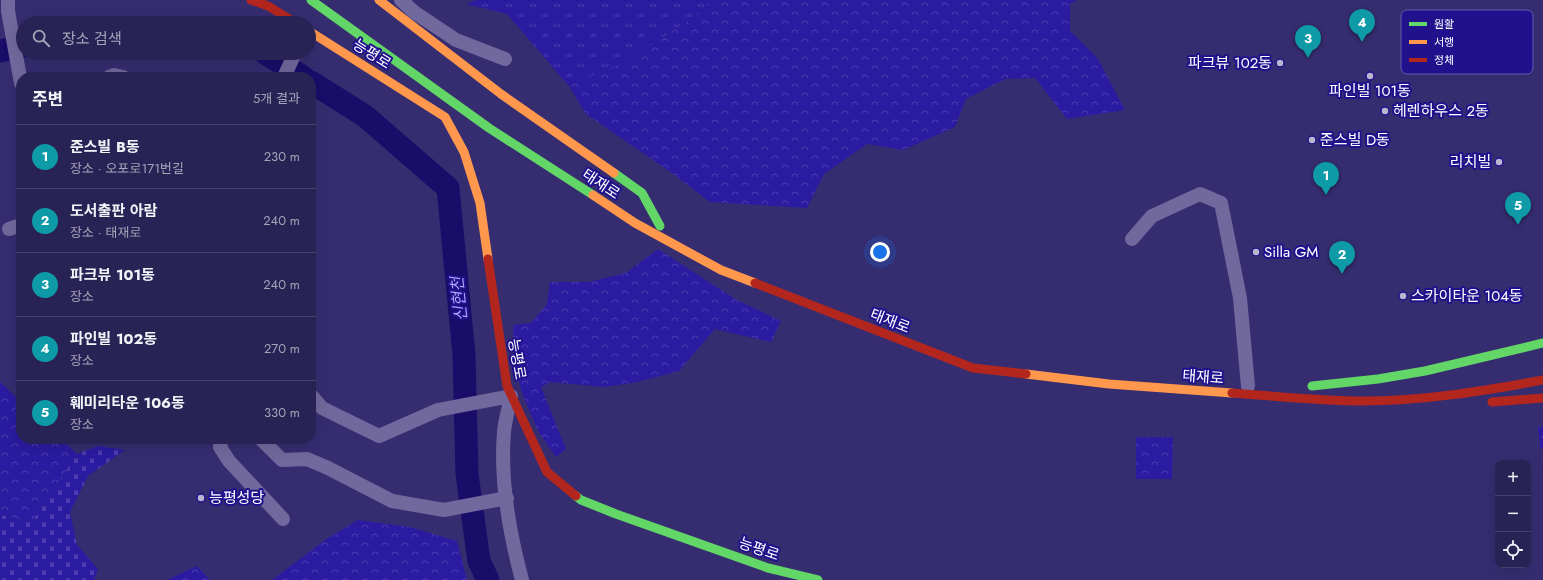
<!DOCTYPE html>
<html lang="ko">
<meta charset="utf-8">
<style>
body{margin:0;font-family:Jost,"Noto Sans KR",sans-serif;background:#342f5f;color:#f1f3f6}
.controls{position:absolute;right:12px;bottom:12px;display:grid;overflow:hidden;border-radius:8px;box-shadow:0 4px 16px #0002}
.controls button{width:36px;height:36px;display:grid;place-items:center;padding:0;border:0;border-bottom:1px solid #443f6c;background:#282255;color:#f1f3f6;font:20px sans-serif}
.you{position:absolute;left:880px;top:252px;width:14px;height:14px;margin:-10px;border:3px solid #fff;border-radius:50%;background:#1a73e8;box-shadow:0 0 0 6px #1a73e833}
.badge{display:grid;place-items:center;width:26px;height:26px;border-radius:50%;background:#ea580c;color:#fff;font-size:13px;font-weight:700}
.pin{position:absolute;translate:-50% -33px;filter:drop-shadow(0 1px 2px #0008)}
.pin::after{content:'';position:absolute;top:21px;width:14px;height:12px;background:inherit;clip-path:polygon(0 0,100% 0,50% 100%)}
.list{margin:0;padding:0;list-style:none}
h2{display:flex;justify-content:space-between;align-items:center;height:52px;margin:0;padding:0 16px;font-size:17px}
h2 small{font-size:13px;font-weight:400;color:#a5a4b9}
.list li{display:grid;grid-template-columns:26px 1fr auto;gap:12px;align-items:center;box-sizing:border-box;height:64px;padding:0 16px;border-top:1px solid #443f6c}
.list b{display:block;font-size:15px;white-space:nowrap}
.list p{margin:0;font-size:13px;white-space:nowrap;color:#a5a4b9}
.list em{font-size:13px;font-style:normal;color:#a5a4b9}
.icon{flex:none;width:22px;height:22px;fill:none;stroke:currentColor;stroke-width:2;stroke-linecap:round;stroke-linejoin:round}
.map{position:relative;flex:none;width:1543px;height:580px;overflow:hidden}
.search{position:absolute;background:#282255;box-shadow:0 4px 16px #0002;left:16px;top:16px;width:300px;height:44px;display:flex;align-items:center;gap:10px;box-sizing:border-box;padding:0 14px;border-radius:22px;color:#a5a4b9;font-size:15px}
.panel{position:absolute;background:#282255;box-shadow:0 4px 16px #0002;left:16px;top:72px;width:300px;height:372px;border-radius:16px}
.map>svg:first-child{display:block}
.grass{fill:url(#grass-tufts)}
.forest{fill:url(#forest-crowns)}
.cemetery{fill:url(#cemetery-stones)}
.lines{fill:none;stroke-linecap:round;stroke-linejoin:round}
.river{stroke:#1a0d6a;stroke-width:23}
.street{stroke:#71699d;stroke-width:14}
.fast{stroke:#63d668;stroke-width:9}
.slow{stroke:#ff974d;stroke-width:9}
.jam{stroke:#b3261e;stroke-width:9}
.poi-dot{fill:#b9b6cd;stroke:#21118d;stroke-width:1.5}
.labels{text-anchor:middle;dominant-baseline:central;stroke-width:4;stroke-linejoin:round;paint-order:stroke}
.street-label{font-size:15px;fill:#fff;stroke:#21118d}
.poi-label{font-size:15px;fill:#fff;stroke:#21118d;text-anchor:start}
.water-label{font-size:16px;font-style:italic;fill:#aea5f9;stroke:#21118d}
.key{fill:#21118d;stroke:#6458af;stroke-width:1}
.key-label{font-size:11px;fill:#fff}
</style>
<div class="map">
<svg width="1543" height="580" viewBox="0 0 1543 580">
<defs>
<pattern id="grass-tufts" width="24" height="20" patternUnits="userSpaceOnUse"><rect width="24" height="20" fill="#2b1ba1"/><path d="M3 7l-1-3M5 7V3M7 7l1-3M15 17l-1-3M17 17v-4M19 17l1-3" fill="none" stroke="#4b3daf"/></pattern>
<pattern id="forest-crowns" width="20" height="18" patternUnits="userSpaceOnUse"><rect width="20" height="18" fill="#2b1ba1"/><path d="M2 6a3 3 0 1 1 6 0M12 15a3 3 0 1 1 6 0" fill="none" stroke="#4b3daf"/></pattern>
<pattern id="cemetery-stones" width="16" height="16" patternUnits="userSpaceOnUse"><rect width="16" height="16" fill="#2b1ba1"/><path d="M2 7V4a2 2 0 0 1 4 0v3zM10 15v-3a2 2 0 0 1 4 0v3z" fill="#4b3daf"/></pattern>
</defs>
<rect width="100%" height="100%" fill="#362d71"/>
<path class="grass" d="M477 0H712L691 19 625 62 569 86 507 14 466 4Z"/>
<g class="forest">
<path d="M712 0H1077L1070 4V31L1098 59 1125 110 1067 119 1035 78 1005 79 966 99 955 127 903 150 867 144 824 174 807 208 710 202 669 171 586 114 569 86 625 62 691 19Z"/>
<path d="M658 249 735 299 781 321 771 342 715 329 679 371 637 382 605 387 550 382 541 387 566 449 556 457 538 431 522 393 514 361 513 325 531 323 547 304 550 282H589L626 273Z"/>
<path d="M0 382 21 402V439H61L77 454 33 521 0 515Z"/>
<path d="M1538 427H1543V448H1540Z"/>
<path d="M1136 437H1173L1172 479H1136Z"/>
<path d="M358 520 410 527 457 541 467 580H272L328 538Z"/>
<path d="M197 566 210 580H168L171 578Z"/>
</g>
<path class="cemetery" d="M98 446 125 450 88 476 70 512 77 545 98 569 94 580H0V515L33 521 77 454Z"/>
<g class="lines">
<g class="river">
<path d="M0 51 23 46"/>
<path d="M265 53 303 77"/>
<path d="M311 82 365 116 448 188 464 355 467 474 479 561 488 580"/>
</g>
<g class="street">
<path d="M8 0V11L21 83"/>
<path d="M401 0 414 12 456 40 505 59"/>
<path d="M109 77 114 75 123 77"/>
<path d="M284 77 295 53"/>
<path d="M9 229 21 225"/>
<path d="M1132 239 1152 216 1200 194 1221 203 1240 298 1248 386"/>
<path d="M311 395 322 408 379 436 438 410 511 396C509 408 505 420 504 432 500 479 510 535 522 580"/>
<path d="M222 439 220 447 229 461 283 519"/>
<path d="M261 439 282 460 307 459 328 468 392 501 444 510 507 498"/>
</g>
<g class="fast">
<path d="M311 0 489 128 593 195"/>
<path d="M614 173 642 193 660 226"/>
<path d="M1312 386 1378 379 1425 371 1543 343"/>
<path d="M576 496 581 500 616 514 768 568 818 580"/>
</g>
<g class="slow">
<path d="M379 0 501 94 614 173"/>
<path d="M309 31 445 117 464 152 480 203 488 259"/>
<path d="M593 195 635 223 721 270 755 283"/>
<path d="M1026 374 1109 384 1232 393"/>
</g>
<g class="jam">
<path d="M251 0 268 6 296 23"/>
<path d="M488 259 507 386 547 472 576 496"/>
<path d="M755 283 973 368 1026 374"/>
<path d="M1232 393C1275 396 1319 401 1362 401 1424 401 1483 391 1543 380"/>
<path d="M1492 402 1543 398"/>
</g>
</g>
<g class="poi-dot">
<circle cx="1280" cy="63" r="4"/>
<circle cx="1370" cy="76" r="4"/>
<circle cx="1385" cy="111" r="4"/>
<circle cx="1312" cy="140" r="4"/>
<circle cx="1499" cy="162" r="4"/>
<circle cx="1256" cy="252" r="4"/>
<circle cx="1403" cy="296" r="4"/>
<circle cx="201" cy="498" r="4"/>
</g>
<g class="labels">
<g class="street-label">
<text transform="translate(372 54) rotate(32)">능평로</text>
<text transform="translate(601 184) rotate(33)">태재로</text>
<text transform="translate(890 321) rotate(21)">태재로</text>
<text transform="translate(517 359) rotate(80)">능평로</text>
<text transform="translate(1203 377) rotate(4)">태재로</text>
<text transform="translate(759 549) rotate(19)">능평로</text>
</g>
<g class="poi-label">
<text x="1272" y="63" text-anchor="end">파크뷰 102동</text>
<text x="1370" y="91" text-anchor="middle">파인빌 101동</text>
<text x="1393" y="111">헤렌하우스 2동</text>
<text x="1320" y="140">준스빌 D동</text>
<text x="1491" y="162" text-anchor="end">리치빌</text>
<text x="1264" y="252">Silla GM</text>
<text x="1411" y="296">스카이타운 104동</text>
<text x="209" y="498">능평성당</text>
</g>
<g class="water-label">
<text transform="translate(459 299) rotate(-96)">신현천</text>
</g>
</g>
<rect x="1401" y="10" width="132" height="64" rx="6" class="key"/>
<rect x="1409" y="22" width="18" height="4" fill="#63d668"/>
<rect x="1409" y="40" width="18" height="4" fill="#ff974d"/>
<rect x="1409" y="58" width="18" height="4" fill="#b3261e"/>
<g class="key-label">
<text x="1434" y="28">원활</text>
<text x="1434" y="46">서행</text>
<text x="1434" y="64">정체</text>
</g>
</svg>
<div class="controls">
<button>+</button>
<button>−</button>
<button><svg class="icon" aria-label="locate" viewBox="0 0 24 24"><circle cx="12" cy="12" r="6"/><path d="M12 2v4M12 18v4M2 12h4M18 12h4"/></svg></button>
</div>
<div class="you"></div>
<div class="pin badge" style="left:1326px;top:195px;background:#0f9aa8">1</div>
<div class="pin badge" style="left:1342px;top:274px;background:#0f9aa8">2</div>
<div class="pin badge" style="left:1308px;top:58px;background:#0f9aa8">3</div>
<div class="pin badge" style="left:1362px;top:42px;background:#0f9aa8">4</div>
<div class="pin badge" style="left:1518px;top:225px;background:#0f9aa8">5</div>
<div class="search"><svg class="icon" aria-label="search" viewBox="0 0 24 24"><circle cx="10" cy="10" r="6"/><path d="M15 15l6 6"/></svg>장소 검색</div>
<section class="panel">
<h2>주변<small>5개 결과</small></h2>
<ul class="list">
<li><span class="badge" style="background:#0f9aa8">1</span><div><b>준스빌 B동</b><p>장소 · 오포로171번길</p></div><em>230 m</em></li>
<li><span class="badge" style="background:#0f9aa8">2</span><div><b>도서출판 아람</b><p>장소 · 태재로</p></div><em>240 m</em></li>
<li><span class="badge" style="background:#0f9aa8">3</span><div><b>파크뷰 101동</b><p>장소</p></div><em>240 m</em></li>
<li><span class="badge" style="background:#0f9aa8">4</span><div><b>파인빌 102동</b><p>장소</p></div><em>270 m</em></li>
<li><span class="badge" style="background:#0f9aa8">5</span><div><b>훼미리타운 106동</b><p>장소</p></div><em>330 m</em></li>
</ul>
</section>
</div>
